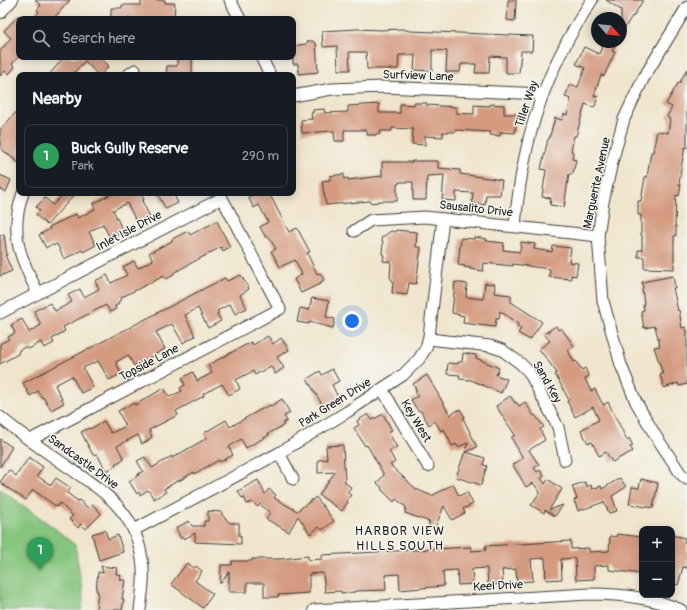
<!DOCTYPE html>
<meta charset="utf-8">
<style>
body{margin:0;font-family:Pangolin,sans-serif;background:#20242c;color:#f1f3f6}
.controls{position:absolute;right:12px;bottom:12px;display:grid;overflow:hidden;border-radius:8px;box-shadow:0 2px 10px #0003}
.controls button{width:36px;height:36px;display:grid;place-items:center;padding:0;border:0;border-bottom:1px solid #363941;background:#171b24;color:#f1f3f6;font:20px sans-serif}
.compass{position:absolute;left:591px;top:12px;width:36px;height:36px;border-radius:50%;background:#171b24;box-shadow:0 2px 10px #0003;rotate:118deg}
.you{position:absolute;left:352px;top:321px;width:14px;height:14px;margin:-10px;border:3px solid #fff;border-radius:50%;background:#1a73e8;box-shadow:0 0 0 6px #1a73e833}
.badge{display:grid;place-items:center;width:26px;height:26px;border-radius:50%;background:#b45309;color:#fff;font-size:13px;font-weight:700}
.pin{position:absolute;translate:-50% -33px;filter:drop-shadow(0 1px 2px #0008)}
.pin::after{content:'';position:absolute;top:21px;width:14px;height:12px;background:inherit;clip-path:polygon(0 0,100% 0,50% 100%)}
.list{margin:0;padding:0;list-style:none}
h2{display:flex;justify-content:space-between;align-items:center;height:52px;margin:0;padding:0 16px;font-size:17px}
h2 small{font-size:13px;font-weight:400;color:#9ea1a6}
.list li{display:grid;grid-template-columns:26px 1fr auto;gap:12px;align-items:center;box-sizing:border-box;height:64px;margin:0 8px 8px;padding:0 8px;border:1px solid #363941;border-radius:8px}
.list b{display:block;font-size:15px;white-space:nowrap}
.list p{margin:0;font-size:13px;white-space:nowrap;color:#9ea1a6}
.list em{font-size:13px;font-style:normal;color:#9ea1a6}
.icon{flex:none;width:22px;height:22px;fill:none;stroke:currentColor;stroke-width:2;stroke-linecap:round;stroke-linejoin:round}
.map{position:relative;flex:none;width:687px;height:610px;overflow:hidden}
.search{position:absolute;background:#171b24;box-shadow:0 2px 10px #0003;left:16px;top:16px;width:280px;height:44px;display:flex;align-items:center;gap:10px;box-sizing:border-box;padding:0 14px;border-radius:8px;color:#9ea1a6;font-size:15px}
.panel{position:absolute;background:#171b24;box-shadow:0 2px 10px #0003;left:16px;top:72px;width:280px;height:124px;border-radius:8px}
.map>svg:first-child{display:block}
.green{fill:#86c57d;stroke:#51704c}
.building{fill:#d49b81}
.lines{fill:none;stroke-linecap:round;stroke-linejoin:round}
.minor-casing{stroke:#3c3a36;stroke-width:13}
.minor{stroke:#fff;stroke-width:11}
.labels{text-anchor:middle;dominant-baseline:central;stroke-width:3;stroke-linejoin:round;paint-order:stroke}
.street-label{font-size:12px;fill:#1c1c1c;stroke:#f6f6f2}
.neighbourhood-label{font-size:13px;letter-spacing:1px;fill:#1c1c1c;stroke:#f6f6f2}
</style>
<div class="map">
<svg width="687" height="610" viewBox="0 0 687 610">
<rect width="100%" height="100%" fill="#f6f6f2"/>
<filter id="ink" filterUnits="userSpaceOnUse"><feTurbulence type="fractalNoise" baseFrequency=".025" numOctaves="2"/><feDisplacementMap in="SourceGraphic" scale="8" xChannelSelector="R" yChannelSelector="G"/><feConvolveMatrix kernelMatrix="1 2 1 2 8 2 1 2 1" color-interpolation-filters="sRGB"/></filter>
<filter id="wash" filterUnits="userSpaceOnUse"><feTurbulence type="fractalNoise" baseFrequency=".012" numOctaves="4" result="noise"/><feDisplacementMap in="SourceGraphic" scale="16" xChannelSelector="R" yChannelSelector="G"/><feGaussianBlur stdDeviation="0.9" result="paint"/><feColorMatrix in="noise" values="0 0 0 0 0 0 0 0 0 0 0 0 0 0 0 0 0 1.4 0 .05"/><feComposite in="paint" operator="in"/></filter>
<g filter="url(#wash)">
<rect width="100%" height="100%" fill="#f0e5cc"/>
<path class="green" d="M0 489 53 527 75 545 83 596 82 610H0Z"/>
<g id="blocks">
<g class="building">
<path d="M35 0H70L53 19H32L39 12 37 10 41 5Z"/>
<path d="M141 0H165V3H175L174 18 111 19V8H122V5H141Z"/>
<path d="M508 0H516L515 21 507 20Z"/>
<path d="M606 0H643L633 17 632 16 621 34V10Z"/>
<path d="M19 15V56L12 64 15 67 9 74 5 71 0 76V51L11 38 4 31Z"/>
<path d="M357 29 381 30 402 29 410 31 533 36 532 51H521L519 73H506V57L490 56 489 73H475L476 64H461L460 72H446L447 51 432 50V71L414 70 415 55H399L398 69H367L366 52H349L350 70H338L337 46 323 47 322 31Z"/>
<path d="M308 41H313L316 44 318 72 299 74 298 64H293V46L306 44Z"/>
<path d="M604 42H617L612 51 615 52 604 76 601 75 594 96 598 97 595 106 593 107 585 104 576 136H574L571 151 573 152 572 159 576 160 573 174H569L564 207 550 205 551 198 542 197 546 170 541 169 548 139H549L555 118 562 120 564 114 567 115 571 99 565 97 570 84 578 87 585 68 576 64 584 47 599 54Z"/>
<path d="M64 57H99L109 66 101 75H98L85 61 72 75H49Z"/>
<path d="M184 57H192V75H166L167 66H177V59H183Z"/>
<path d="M687 69V148L685 147 681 168 679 185H681L679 196 676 195 675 226H676V236H674V269L644 268V257H638V250H642V235H641V215H638V201H641L645 177H647L651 152H653L657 131 668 133 670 119 667 117 672 107 666 104 678 83 679 84Z"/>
<path d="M414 103H427V105L456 107V113L474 114V105L490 106V104L504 105V114H516L515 133 500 132V136L490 135 491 132 455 130 454 132H443V137L425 136V145L412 144 413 129 392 128V131H380V134H376V135H367V130H344V141H335L334 131 302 133 301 120 312 119 311 113H313V110L324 109 325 113 348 112V106L379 104V113H400V104L414 105Z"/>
<path d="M19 109V163L0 148V130Z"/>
<path d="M412 161H438V168L460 170V174L502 180 500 195H486L485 205 472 203 473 193 456 192V201L442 200 444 175 427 176 426 200H413V182H399V184H397V201H378V202L370 203V201L326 205 322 181 330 180V176L344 174V179L348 178V180L382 176V162H412Z"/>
<path d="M0 175 11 180 6 192 0 189Z"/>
<path d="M64 193H76L47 225 36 215 40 211 36 207 45 198 53 205Z"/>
<path d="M113 193H141L144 200 142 201 150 217 137 223 127 203 113 210 123 231 110 238 103 224 89 232 96 245 83 252 82 250 64 259 57 244 53 246 52 244 46 248 39 235 50 229 49 227 76 214 78 218 95 209 93 204Z"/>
<path d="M157 193H173L178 203 166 209Z"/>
<path d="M257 193H259L261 197 269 193 289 232 297 228 310 252 307 253 317 274 320 273 324 280 321 282 322 283 301 293 294 279 302 274 295 260 280 267 271 251 276 249 268 236 266 238 260 227 268 222 259 205 254 208 248 197Z"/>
<path d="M217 221 230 247 223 251 221 247 173 273 174 275 166 279 164 276 120 298 121 300 118 302 119 304 115 306 116 309 110 312 106 305 63 327 65 331 52 339 54 343 44 348 41 342 29 349 25 347 19 350 18 354 0 364V344L9 339 8 337 15 333 11 325 22 319 29 332 41 325 34 311 50 303 55 311 72 302 68 295 80 289 84 297 99 289 95 281 107 275 111 283 127 275 123 267 134 261 138 268 153 260 149 253 172 241V239L188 231 190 235Z"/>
<path d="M396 230 417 232 416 247H421L416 284 409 283 407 295 392 293 393 282 390 277 391 262 383 261 384 255 382 254 383 243 381 238 391 231 395 232Z"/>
<path d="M0 235H4L7 255H5L12 271 0 276Z"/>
<path d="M474 237 487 239 486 241 504 243 503 250 520 252 521 242 535 244 534 249 552 252 553 246 571 248 569 262 578 263 576 276 571 275V279L549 277 550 269 513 264V266L484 263 483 271 470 269 471 268 464 267 465 266 458 265 461 238 474 239Z"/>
<path d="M241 275 249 289 240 295 247 308 235 314 230 304 217 311 219 313 217 314 221 321 208 328 198 308 185 315 195 336 183 343 172 324 156 332 165 349 134 366 128 355 116 362 121 374 109 380 98 361 83 368 93 387 81 393 72 376 55 385 64 403 51 410 43 397 42 398 38 391 30 396 23 383 209 286 225 278 227 281Z"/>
<path d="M673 276 675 288H673L678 311 679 310 682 328 686 327 687 332V384L679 386 678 383 664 388 660 374H663L654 347 660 346 655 326 644 328 641 311 644 310 643 304 644 303 642 289 643 288 642 282Z"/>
<path d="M455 282 467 284 466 297 483 299 485 283 495 284 494 293 511 295V302L542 322 530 340 518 333 521 329 517 326 518 324 500 311 499 319H496L495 327 463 323 464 316 452 313Z"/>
<path d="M312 298 329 301 326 317 335 319 333 328 309 322V324L297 322 300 308 309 310Z"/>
<path d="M556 326 558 330 561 328 574 346 568 350 574 362 576 361 582 370 585 368 589 376 585 379 591 391 595 389 603 405 608 402 627 440 629 438 633 446 630 447 633 451 612 462 606 452 599 456 592 442 588 443 581 430 599 420 593 407 575 417 567 401 569 400 555 374 557 373 539 349 550 341 544 334Z"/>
<path d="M268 336 273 344 281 338 289 350 277 357 284 368 275 374 271 366 255 375 253 371 236 380 240 389 229 395 222 384 203 394 204 396 176 411 178 415 149 430 152 437 149 439V440L142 444 138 435 117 446 124 459 115 464 116 466 106 471 97 454 93 455 81 432 89 428 90 429 104 421 111 433 126 426 118 411 134 403 135 405 164 388 169 397 182 391 180 388 185 385 182 378 193 372 197 381 212 373 208 365 251 342 253 345Z"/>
<path d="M463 353 476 355V358L499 368 496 375 507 379 501 393 471 380 459 379 460 375 447 374 448 363 458 364V362H462Z"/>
<path d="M332 369 339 381 332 385 338 397 323 406 307 379 320 371 322 375Z"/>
<path d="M427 375 450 415 460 409 465 417 463 418 477 447 466 452 485 458 483 465 487 466 481 485 456 477 468 443 458 447 456 444 452 446 444 429 441 431 435 421 429 425 420 410 418 411 411 400 418 396 415 391H417L413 384Z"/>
<path d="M510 396 515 403 516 402 519 406 525 402 534 416 535 415 544 427 540 429 545 440 529 450 539 465 534 468 537 472 540 470 544 476 541 478 545 484 548 479 562 489 549 510 563 505 555 516 545 510 544 513 531 505 540 492 533 483 526 487 513 465 523 458 512 439V437L515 435 496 406Z"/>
<path d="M282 399 290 413 284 416 287 421 283 423 284 425 268 434 269 435 246 448 241 439 229 447 233 455 220 462 219 460 194 474V472L179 481V480L164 489 166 492 154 499 148 490 140 495 139 492 137 494 129 481 139 475 138 474 143 471 137 461 145 457 152 468 172 456V458L207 438 204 433 226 420 230 427 256 412 270 405 271 406Z"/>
<path d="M368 414 372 420 383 414 392 430 388 432 397 447 389 451 395 462 390 465 416 489 432 496 453 484 459 496 467 492 473 504 463 509 465 513 452 520 444 506 435 528 428 525 430 522 405 513 406 507 396 499 394 502 381 489 382 488 377 483 384 475 367 445 365 446 354 428 359 425 357 421Z"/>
<path d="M0 439 12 447 0 467Z"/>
<path d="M343 445 345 483 351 487 347 493 351 495 347 501 348 502 342 511 319 495 335 472 318 473V460L327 459 326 446Z"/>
<path d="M29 457 43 467 37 476 51 485 56 478 71 488 67 493 78 501 79 500 88 508 91 505H93L101 513V514L86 529 81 524 78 528 69 519 73 516 60 503 57 507 33 490 26 500 3 485V484L0 482 9 470 16 476Z"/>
<path d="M620 478 626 487 612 496 617 511 609 513 604 502 578 511 574 500 577 499 572 486 585 482 587 487 591 485 592 489 601 486 602 489Z"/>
<path d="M641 479 658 483 653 508 629 504 632 487 639 488Z"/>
<path d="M258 480 265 494 269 489 276 495 274 498 297 511 316 497 334 521 322 530 319 527 310 534 298 516 289 532 266 519 270 513 260 504 258 507 252 502 247 504 244 497 242 498 238 491Z"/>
<path d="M208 511 222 512V515L230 523H239V536H241V544L195 542V533L184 539 183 537 181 539 176 528 189 521 192 526H204V521H208Z"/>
<path d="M105 530 108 539 118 535 123 552 99 560 92 534Z"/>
<path d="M617 534 642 537V574L609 570V565L594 566V579L576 580 575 558 561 559 562 579 546 580 545 558 531 559 533 581 517 582 516 569 502 570 503 584 488 585 487 568 472 569 473 584 458 585 457 570 443 571 444 586 400 590 399 574 385 575 386 590 355 591V592L341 593V591L325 592 323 573 309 574V593L278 595V597H264V583H247V592H229V572L220 584 221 565H232V561H252V559H281L308 556V560L322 559V555L471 547V551L486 550 485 546 571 541V549L589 548V552L609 551 610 536 616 537Z"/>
<path d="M672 535 685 538 684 542 687 543V568L683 567 678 585 672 583Z"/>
<path d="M187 563 194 568 196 566 202 571 195 581 213 594 203 608 171 584Z"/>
<path d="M101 566 117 568 116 574 121 575 120 580H125L122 599H124L122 610H96L98 591H96L98 572 103 573Z"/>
</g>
</g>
</g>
<g filter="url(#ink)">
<use href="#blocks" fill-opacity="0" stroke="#3c3a36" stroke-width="1"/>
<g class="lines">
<defs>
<g id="minor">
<path d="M230 0 240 19"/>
<path d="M687 7 643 79 624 119 612 162 603 202 598 236 603 301 621 365 636 402 655 435 681 474 687 479"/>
<path d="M0 13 12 0"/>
<path d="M261 57 270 75"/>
<path d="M128 75 135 70"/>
<path d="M293 96 332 89 383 87 543 94"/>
<path d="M23 193C9 233 20 258 38 293"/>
<path d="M515 226C517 203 520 180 525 157 536 100 560 48 592 0"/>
<path d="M354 231 371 220 425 217 598 236"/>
<path d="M0 313 222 198 280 309 30 440"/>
<path d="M429 339 490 346 502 350 520 363 529 372 558 427 565 460"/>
<path d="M382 389 428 466"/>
<path d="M0 417C22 436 47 452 71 469 107 494 135 512 142 559 145 576 142 593 140 610"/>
<path d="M279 453 293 479"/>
<path d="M134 530 279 453 347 412 403 375 419 359 426 348 429 336 443 219"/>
<path d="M314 610 589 594C620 594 652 597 681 610"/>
</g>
</defs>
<use href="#minor" class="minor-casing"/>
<use href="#minor" class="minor"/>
</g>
</g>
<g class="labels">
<g class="street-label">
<text transform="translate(418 76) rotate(2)">Surfview Lane</text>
<text transform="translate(527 104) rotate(-71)">Tiller Way</text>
<text transform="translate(597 183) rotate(-78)">Marguerite Avenue</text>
<text transform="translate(476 209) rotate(6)">Sausalito Drive</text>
<text transform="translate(129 231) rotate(-28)">Inlet Isle Drive</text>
<text transform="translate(149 363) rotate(-28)">Topside Lane</text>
<text transform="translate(547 382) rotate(60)">Sand Key</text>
<text transform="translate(335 403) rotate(-32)">Park Green Drive</text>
<text transform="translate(416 421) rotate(59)">Key West</text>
<text transform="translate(83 462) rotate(36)">Sandcastle Drive</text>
<text transform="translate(498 586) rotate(-3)">Keel Drive</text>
</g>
<g class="neighbourhood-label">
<text x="400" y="531">HARBOR VIEW<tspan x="400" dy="15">HILLS SOUTH</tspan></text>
</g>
</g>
</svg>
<div class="controls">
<button>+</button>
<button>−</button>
</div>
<svg class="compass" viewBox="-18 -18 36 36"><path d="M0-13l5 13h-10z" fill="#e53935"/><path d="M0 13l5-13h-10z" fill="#9ea1a6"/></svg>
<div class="you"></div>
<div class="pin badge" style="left:40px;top:570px;background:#2e9e5b">1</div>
<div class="search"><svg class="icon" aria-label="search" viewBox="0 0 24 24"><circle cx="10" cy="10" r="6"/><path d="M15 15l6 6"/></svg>Search here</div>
<section class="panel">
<h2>Nearby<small></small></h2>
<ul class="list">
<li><span class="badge" style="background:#2e9e5b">1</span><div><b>Buck Gully Reserve</b><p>Park</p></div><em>290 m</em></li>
</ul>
</section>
</div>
